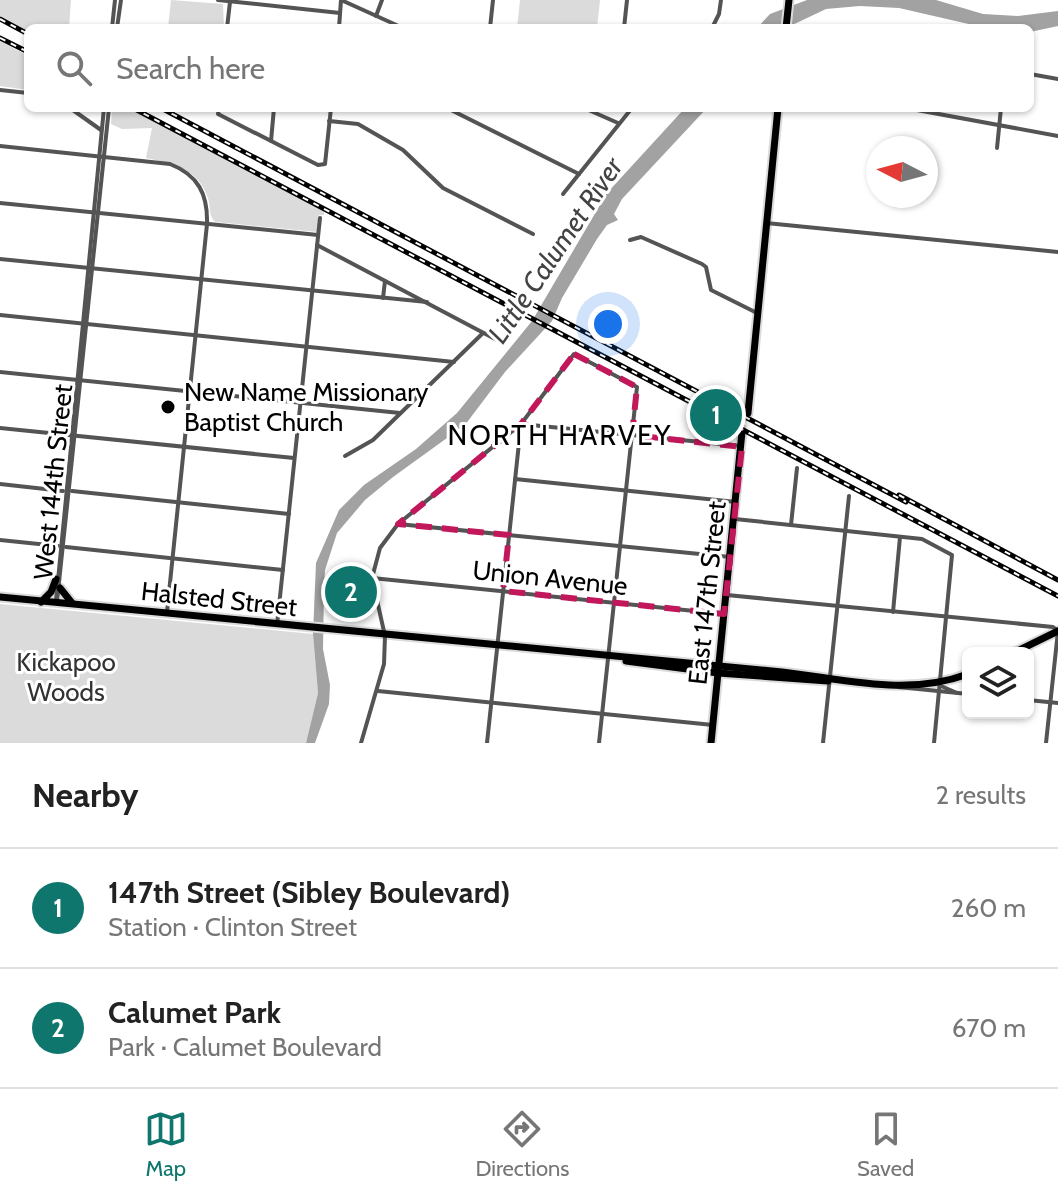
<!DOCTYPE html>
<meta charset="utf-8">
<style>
body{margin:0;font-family:Cabin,sans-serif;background:#f6f6f6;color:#222}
.controls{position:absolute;right:24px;bottom:24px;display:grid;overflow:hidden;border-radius:12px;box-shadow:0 2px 6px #0004}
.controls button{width:72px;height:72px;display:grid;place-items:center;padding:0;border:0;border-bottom:2px solid #e0e0e0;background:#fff;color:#222;font:40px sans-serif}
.compass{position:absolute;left:866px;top:136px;width:72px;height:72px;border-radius:50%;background:#fff;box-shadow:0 2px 6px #0004;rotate:276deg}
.you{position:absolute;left:608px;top:324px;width:28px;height:28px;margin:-20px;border:6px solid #fff;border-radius:50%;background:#1a73e8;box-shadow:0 0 0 12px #1a73e833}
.badge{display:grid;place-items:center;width:52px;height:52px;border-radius:50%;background:#0f766e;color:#fff;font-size:26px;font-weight:700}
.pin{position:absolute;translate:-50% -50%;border:4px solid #fff;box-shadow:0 2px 8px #0006}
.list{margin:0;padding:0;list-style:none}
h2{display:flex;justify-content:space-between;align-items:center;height:104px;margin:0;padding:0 32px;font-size:34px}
h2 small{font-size:26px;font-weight:400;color:#767676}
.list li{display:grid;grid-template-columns:52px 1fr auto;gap:24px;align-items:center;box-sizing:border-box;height:120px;padding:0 32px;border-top:2px solid #e0e0e0}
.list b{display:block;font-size:30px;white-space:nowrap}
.list p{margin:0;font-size:26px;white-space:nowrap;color:#767676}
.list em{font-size:26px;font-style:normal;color:#767676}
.icon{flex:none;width:44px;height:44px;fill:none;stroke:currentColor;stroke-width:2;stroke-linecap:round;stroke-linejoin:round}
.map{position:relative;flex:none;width:1058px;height:743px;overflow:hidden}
.search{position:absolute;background:#fff;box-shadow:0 2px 6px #0004;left:24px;right:24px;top:24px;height:88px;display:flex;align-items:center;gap:20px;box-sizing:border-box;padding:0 28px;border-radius:12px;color:#767676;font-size:30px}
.sheet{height:344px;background:#fff}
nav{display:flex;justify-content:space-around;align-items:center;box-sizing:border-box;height:112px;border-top:2px solid #e0e0e0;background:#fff;font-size:22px;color:#767676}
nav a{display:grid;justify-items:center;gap:4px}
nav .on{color:#0f766e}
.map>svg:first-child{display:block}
.green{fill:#dbdbdb}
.water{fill:#a2a2a2}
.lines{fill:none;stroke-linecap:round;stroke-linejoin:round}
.major-tunnel{stroke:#d9d9d9;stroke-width:7;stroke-dasharray:7 3.5;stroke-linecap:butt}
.major-casing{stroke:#dbdbdb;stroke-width:11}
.minor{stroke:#545454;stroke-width:4}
.major{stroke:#000;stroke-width:7}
.rail-casing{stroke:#000;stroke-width:5}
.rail{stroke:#fff;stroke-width:2;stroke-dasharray:6;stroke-linecap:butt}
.marked{fill:none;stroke:#c2185b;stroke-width:6;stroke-dasharray:16 10;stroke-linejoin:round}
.poi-dot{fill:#000;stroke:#fff;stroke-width:3}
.labels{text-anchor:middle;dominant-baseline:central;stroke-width:6;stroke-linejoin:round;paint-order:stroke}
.poi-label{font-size:26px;fill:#000;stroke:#fff;text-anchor:start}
.street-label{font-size:26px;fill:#000;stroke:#fff}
.park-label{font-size:26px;fill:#323232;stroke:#fff}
.water-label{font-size:28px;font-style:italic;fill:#434343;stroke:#fff}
.neighbourhood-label{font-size:28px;letter-spacing:2px;fill:#000;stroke:#fff}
</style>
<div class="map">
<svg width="1058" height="743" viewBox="0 0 1058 743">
<rect width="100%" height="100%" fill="#fff"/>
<g class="green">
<path d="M0 0H71L69 28H28V31L0 16Z"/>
<path d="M171 0 223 4 224 28H168Z"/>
<path d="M520 0H600L597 28H517Z"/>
<path d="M0 41 28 56V90L0 86Z"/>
<path d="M112 108H129L324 211V215H319L317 232 215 222C208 215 211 208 208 198 198 168 173 164 146 158L152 128 122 129 111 124Z"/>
<path d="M334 575 370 578 375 611 333 607Z"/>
<path d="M0 604 313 634 318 693 306 743H0Z"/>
</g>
<g class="water">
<path d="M807 0H936L983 14 1018 16 1058 11V26L1030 32V28H986L899 8 860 6 826 9 786 28H757L770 14Z"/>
<path d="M685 108H707L622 199 614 214 618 220 607 225 597 239 562 298 552 321 505 372 465 425 393 477 365 500 337 533 325 570 324 587 323 649 330 685 329 704 315 743H306L318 693 313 634 316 563 339 510 364 485 416 449 457 413 532 321 607 193Z"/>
</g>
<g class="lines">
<path class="major-tunnel" d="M742 432 745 411"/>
<defs>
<g id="major">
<path d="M786 28 789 0"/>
<path d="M748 413 778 108"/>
<path d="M60 588 72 603"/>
<path d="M0 597 782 672C845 679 906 697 968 674"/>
<path d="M41 602 51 592 56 579"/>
<path d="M1013 653 1058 631"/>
<path d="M626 661 718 673 828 681"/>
<path d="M711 743 742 432"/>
</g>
</defs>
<use href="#major" class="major-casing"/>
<g class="minor">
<path d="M218 0 340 13"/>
<path d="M341 0 403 28"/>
<path d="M376 16 382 0"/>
<path d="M112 28 115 0"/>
<path d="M117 28 121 0"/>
<path d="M227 28 230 2"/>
<path d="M339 28 341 0"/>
<path d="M490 28 493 0"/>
<path d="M624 28 627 0"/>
<path d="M712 28 719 14 721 0"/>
<path d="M1030 74 1058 79"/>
<path d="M0 90 28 93"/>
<path d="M70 108 101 130"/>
<path d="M219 108 218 114 318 165 325 164 331 108"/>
<path d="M447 108 579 174"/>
<path d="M584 108 618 123"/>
<path d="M906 108 1058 136"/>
<path d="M329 121 358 124 403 150 443 188 533 234"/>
<path d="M271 141 274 108"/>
<path d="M0 146 170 164C198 175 208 194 207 224L167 612"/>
<path d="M997 148 1001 108"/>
<path d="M563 194 632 108"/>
<path d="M0 203 318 235"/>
<path d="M766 223 1058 252"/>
<path d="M630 240 641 237 702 264 706 267 711 290 757 313"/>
<path d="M317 245 497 340"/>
<path d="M0 259 427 302"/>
<path d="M383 298 385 281"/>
<path d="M0 315 454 362"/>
<path d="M0 372 400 413"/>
<path d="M0 428 294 458"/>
<path d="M345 456 373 440 483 333"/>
<path d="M515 479 736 502"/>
<path d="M0 484 63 491"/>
<path d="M72 491 289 514"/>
<path d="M735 519 922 539 952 555 934 743"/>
<path d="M398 524 730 557"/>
<path d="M791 525 797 468"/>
<path d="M0 540 58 546"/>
<path d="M66 547 283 570"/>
<path d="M372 578 724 614"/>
<path d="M727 595 1053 627 1058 631 1046 743"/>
<path d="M56 601 104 108"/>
<path d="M57 601 109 108"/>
<path d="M893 612 900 537"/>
<path d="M277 625 320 218"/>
<path d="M941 686 957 693"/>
<path d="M898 687 968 694"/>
<path d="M378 691 713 725"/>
<path d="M1028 700 1058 703"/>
<path d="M361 743 384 664 385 636 372 578 380 548 398 524 521 424 574 354 637 387 599 743"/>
<path d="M487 743 521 424 741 446"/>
<path d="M823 743 849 496"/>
</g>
<use href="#major" class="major"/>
<defs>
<g id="rail">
<path d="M0 19 28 34"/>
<path d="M0 38 28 52"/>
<path d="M133 108 1058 596"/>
<path d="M161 108 906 502"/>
<path d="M899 495 1058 580"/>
</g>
</defs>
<use href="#rail" class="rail-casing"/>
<use href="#rail" class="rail"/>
</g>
<path class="marked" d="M574 354 637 387 632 435 742 447 724 614 503 591 509 535 398 524 521 424Z"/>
<circle class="poi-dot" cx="168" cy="407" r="8"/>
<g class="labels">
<g class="poi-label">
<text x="184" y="392">New Name Missionary<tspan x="184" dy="30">Baptist Church</tspan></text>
</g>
<g class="street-label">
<text transform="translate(53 482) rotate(-84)">West 144th Street</text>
<text transform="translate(550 578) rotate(6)">Union Avenue</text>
<text transform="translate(707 593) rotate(-84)">East 147th Street</text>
<text transform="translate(219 599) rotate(6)">Halsted Street</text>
</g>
<g class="park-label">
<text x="66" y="662">Kickapoo<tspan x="66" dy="30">Woods</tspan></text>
</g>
<g class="water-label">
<text transform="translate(555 250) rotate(-56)">Little Calumet River</text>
</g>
<g class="neighbourhood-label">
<text x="560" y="435">NORTH HARVEY</text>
</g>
</g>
</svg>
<div class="controls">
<button><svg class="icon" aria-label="layers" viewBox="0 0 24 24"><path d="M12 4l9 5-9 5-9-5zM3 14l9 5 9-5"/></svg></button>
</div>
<svg class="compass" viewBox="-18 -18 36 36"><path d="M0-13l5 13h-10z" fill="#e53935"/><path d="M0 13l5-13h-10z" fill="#767676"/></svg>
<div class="you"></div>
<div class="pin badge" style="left:716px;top:415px">1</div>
<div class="pin badge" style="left:351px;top:592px">2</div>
<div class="search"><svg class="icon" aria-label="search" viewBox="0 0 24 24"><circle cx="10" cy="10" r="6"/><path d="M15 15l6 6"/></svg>Search here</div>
</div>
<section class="sheet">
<h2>Nearby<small>2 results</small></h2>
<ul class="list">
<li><span class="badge">1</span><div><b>147th Street (Sibley Boulevard)</b><p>Station · Clinton Street</p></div><em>260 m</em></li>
<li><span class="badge">2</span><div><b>Calumet Park</b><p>Park · Calumet Boulevard</p></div><em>670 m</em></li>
</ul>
</section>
<nav>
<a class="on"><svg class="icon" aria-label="map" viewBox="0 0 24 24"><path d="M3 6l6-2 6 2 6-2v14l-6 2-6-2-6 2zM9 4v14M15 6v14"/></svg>Map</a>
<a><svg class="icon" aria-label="directions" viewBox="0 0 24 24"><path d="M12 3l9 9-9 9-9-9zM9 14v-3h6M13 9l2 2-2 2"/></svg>Directions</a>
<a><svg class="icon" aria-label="saved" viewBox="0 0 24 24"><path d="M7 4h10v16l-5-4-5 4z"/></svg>Saved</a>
</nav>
